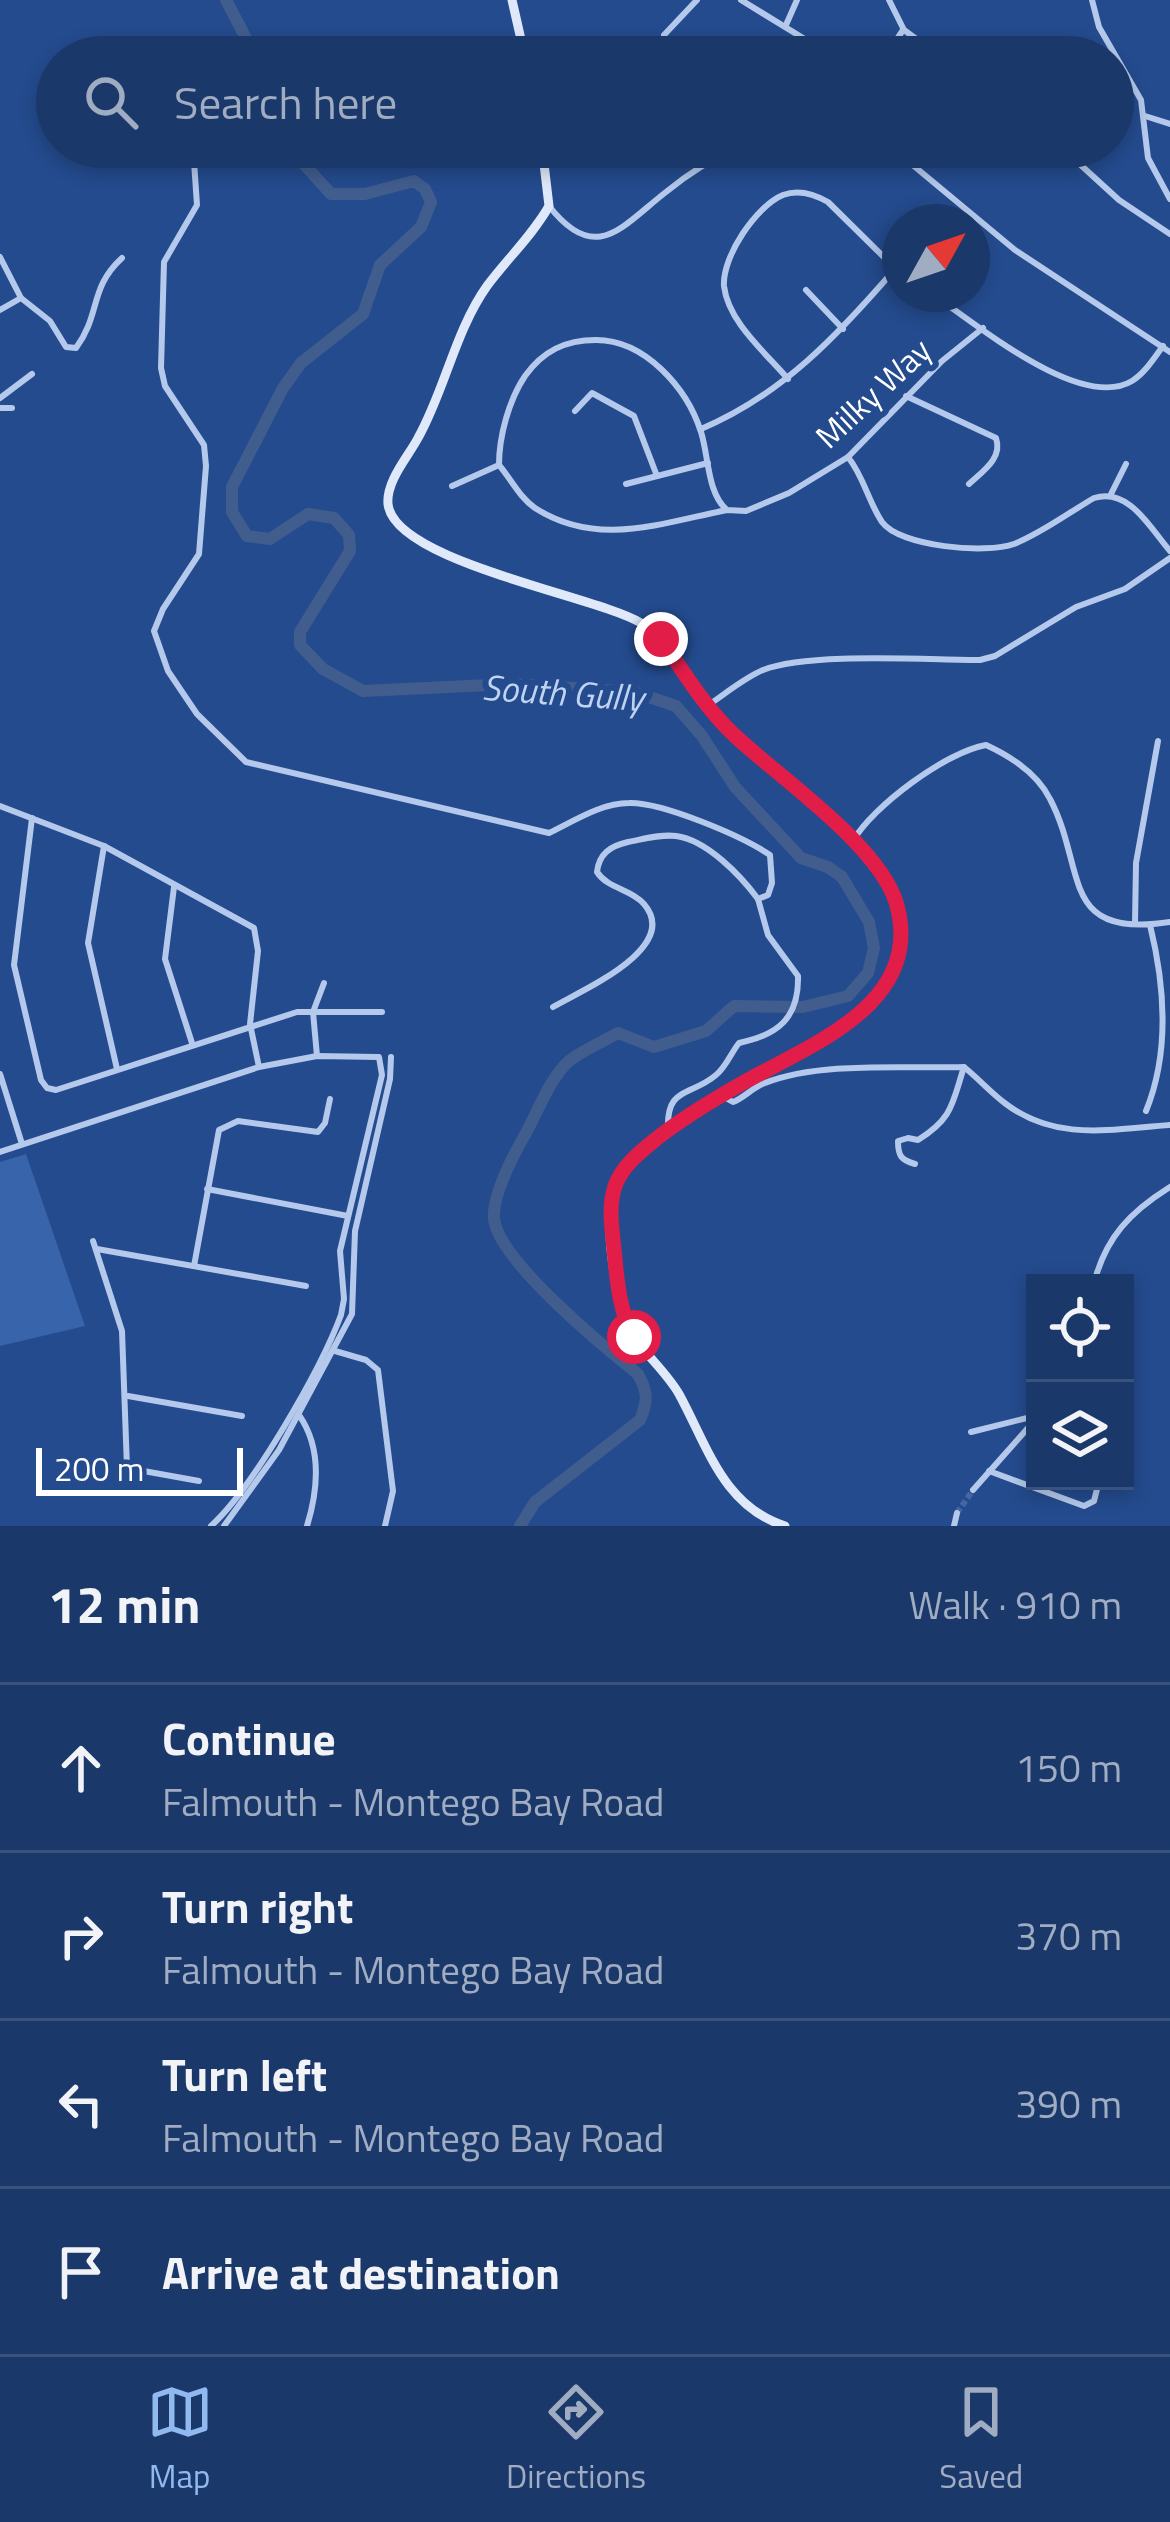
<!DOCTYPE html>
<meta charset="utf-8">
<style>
body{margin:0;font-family:"Titillium Web",sans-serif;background:#284372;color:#f1f3f6}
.controls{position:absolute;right:36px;bottom:36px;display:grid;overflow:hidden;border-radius:0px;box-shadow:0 6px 18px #0003}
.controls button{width:108px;height:108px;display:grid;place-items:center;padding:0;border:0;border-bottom:3px solid #39527e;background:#1b386a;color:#f1f3f6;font:60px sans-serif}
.compass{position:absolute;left:882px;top:204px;width:108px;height:108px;border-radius:50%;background:#1b386a;box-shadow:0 6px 18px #0003;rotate:50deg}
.scale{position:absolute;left:36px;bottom:30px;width:207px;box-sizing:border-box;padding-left:12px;border:6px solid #fff;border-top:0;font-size:33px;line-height:42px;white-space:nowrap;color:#fff;-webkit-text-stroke:9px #244b8e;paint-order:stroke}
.stop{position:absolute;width:36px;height:36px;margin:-27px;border:9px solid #e11d48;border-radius:50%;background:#fff}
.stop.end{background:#e11d48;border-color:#fff;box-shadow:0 3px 12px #0008}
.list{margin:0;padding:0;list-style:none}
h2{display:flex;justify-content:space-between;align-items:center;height:156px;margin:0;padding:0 48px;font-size:51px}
h2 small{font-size:39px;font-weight:400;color:#a0acc1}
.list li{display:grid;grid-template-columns:78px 1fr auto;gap:36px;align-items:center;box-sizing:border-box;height:168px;padding:0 48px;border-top:3px solid #39527e}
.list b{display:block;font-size:45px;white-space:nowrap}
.list p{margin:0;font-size:39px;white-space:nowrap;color:#a0acc1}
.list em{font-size:39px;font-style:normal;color:#a0acc1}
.icon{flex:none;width:66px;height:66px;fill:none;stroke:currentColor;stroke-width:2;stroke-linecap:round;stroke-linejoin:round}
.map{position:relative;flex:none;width:1170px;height:1526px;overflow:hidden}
.search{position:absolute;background:#1b386a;box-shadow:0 6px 18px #0003;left:36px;right:36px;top:36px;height:132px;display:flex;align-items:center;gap:30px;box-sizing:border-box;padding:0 42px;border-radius:66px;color:#a0acc1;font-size:45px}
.sheet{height:828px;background:#1b386a}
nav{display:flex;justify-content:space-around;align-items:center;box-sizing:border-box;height:168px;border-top:3px solid #39527e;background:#1b386a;font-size:33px;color:#a0acc1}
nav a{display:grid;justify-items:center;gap:6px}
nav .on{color:#90b9f0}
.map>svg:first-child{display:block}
.green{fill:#3864ab}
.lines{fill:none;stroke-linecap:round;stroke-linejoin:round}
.river{stroke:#415d8e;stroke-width:12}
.street-tunnel{stroke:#45669f;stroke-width:6;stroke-dasharray:6 3;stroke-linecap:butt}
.street{stroke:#b4c9eb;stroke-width:6}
.secondary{stroke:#dfe9f9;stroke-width:9}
.route{stroke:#e11d48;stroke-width:15}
.labels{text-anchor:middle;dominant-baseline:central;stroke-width:12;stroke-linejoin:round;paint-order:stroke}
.street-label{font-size:33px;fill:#fff;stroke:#244b8e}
.water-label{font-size:36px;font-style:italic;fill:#c0d3f2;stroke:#244b8e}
</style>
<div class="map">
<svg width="1170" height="1526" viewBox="0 0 1170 1526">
<rect width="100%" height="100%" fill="#244b8e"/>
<path class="green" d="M26 1154 85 1326 0 1346V1162Z"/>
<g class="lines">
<g class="river">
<path d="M226 0 248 42 250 57"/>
<path d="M282 147 301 161 331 194H365L414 181 425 189 431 202 421 227 380 265 363 314 301 363 283 388 232 487V512L247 536 270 539 308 514 334 518 349 535 350 551 300 632V645L323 669 363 691 512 684 634 692 676 706 702 736 735 787 801 858 828 867 842 877 869 922 874 948 868 973 848 996 803 1007 734 1006 706 1031 654 1047 618 1033C602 1042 583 1050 569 1061 550 1078 538 1111 526 1133 514 1154 492 1195 494 1219 499 1261 604 1347 638 1374 648 1392 648 1401 640 1420L535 1502 520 1526"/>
</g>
<path class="street-tunnel" d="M957 1513 973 1490"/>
<g class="street">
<path d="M741 0 816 46 846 57"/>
<path d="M889 0 904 30"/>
<path d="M1092 0 1099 27 1141 100 1148 158 1170 199"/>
<path d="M786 25 797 0"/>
<path d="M904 30 941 57"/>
<path d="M664 35 697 0"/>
<path d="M140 40 144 57"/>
<path d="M885 57 903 30"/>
<path d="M1145 116 1170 124"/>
<path d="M193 147 197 205 164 262 161 368 165 386 204 445 206 466 199 554 163 609 154 631 168 671 197 714 246 762 549 833C574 821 601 803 629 803 662 802 742 836 770 855L772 883 768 895 758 899C741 876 707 840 676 836 661 834 644 839 628 842 610 846 599 854 597 872 608 889 631 889 644 904 682 948 580 991 553 1007"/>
<path d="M891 147 1015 250 1170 352"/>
<path d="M1061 147 1119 200 1170 234"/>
<path d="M549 206C596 266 622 226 666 192 688 174 713 158 739 147"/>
<path d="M0 257 21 298 0 310"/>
<path d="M806 290 843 329"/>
<path d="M932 294C974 322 1080 412 1132 381 1145 373 1154 358 1163 346"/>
<path d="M21 298 50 321 66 347 76 348C101 314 89 288 122 258"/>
<path d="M788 379C766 353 728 322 724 286 722 257 756 206 783 195 799 189 814 194 828 202L900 273"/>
<path d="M906 396 996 438C1003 458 983 471 969 484"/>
<path d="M0 398 32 374"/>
<path d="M0 408H12"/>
<path d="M575 411 592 393 634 416 657 476"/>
<path d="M701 429C782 395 838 335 895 269"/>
<path d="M848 457C864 477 868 501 882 522 900 547 987 554 1014 544 1042 533 1068 513 1094 498 1129 487 1150 528 1170 551"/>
<path d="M626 484 708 463"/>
<path d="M452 486 499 465"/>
<path d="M1111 494 1126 464"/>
<path d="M727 510C707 493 709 457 701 432 687 388 645 340 596 340 565 340 543 351 525 376 509 400 499 436 499 465 511 479 520 498 535 508 597 548 661 523 727 510L746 511 789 493 848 457 942 361 983 328"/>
<path d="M707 706C725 694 744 678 763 670 808 652 927 660 980 660L995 656 1076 607 1125 589 1170 558"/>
<path d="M0 806 104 846 254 928 258 951 250 1024 259 1067"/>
<path d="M32 818 14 965 41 1080 47 1088 56 1090 297 1012H382"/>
<path d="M853 841C873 806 946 752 986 745 1012 757 1037 773 1050 799 1087 869 1058 939 1170 922"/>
<path d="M104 846 88 943 117 1069"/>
<path d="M174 887 165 959 192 1043"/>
<path d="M1135 924 1136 863 1158 741"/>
<path d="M317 1056 313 1012 324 983"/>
<path d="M0 1074 22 1144"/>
<path d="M724 1097 733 1102C744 1098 753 1087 765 1083 821 1061 904 1069 964 1067 979 1079 991 1093 1006 1104 1056 1142 1112 1129 1170 1125"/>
<path d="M1146 1111C1170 1052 1165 986 1150 925"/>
<path d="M668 1130C666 1086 690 1097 716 1075 726 1067 731 1053 739 1043 778 1035 799 1018 798 976L768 935 758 899"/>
<path d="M0 1152 259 1067 317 1056 378 1057"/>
<path d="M915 1164C901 1160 898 1156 898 1141L908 1138 918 1140C953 1118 952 1104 964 1067"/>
<path d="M207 1189 348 1216"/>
<path d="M93 1241 122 1331 127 1468 199 1481"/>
<path d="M97 1249 306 1286"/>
<path d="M194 1266 219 1130 238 1121 318 1132 325 1123 330 1099"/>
<path d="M1094 1283C1106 1237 1130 1212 1170 1187"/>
<path d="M335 1351 366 1360 378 1370 393 1491 385 1526"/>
<path d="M128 1396 242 1416"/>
<path d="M299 1415C322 1448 318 1490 307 1526"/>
<path d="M971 1432 1035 1416"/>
<path d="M989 1471 1084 1506 1094 1501 1099 1481"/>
<path d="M973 1490 1035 1420"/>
<path d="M211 1526C253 1488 321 1369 341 1315L344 1299 340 1251 382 1075 379 1057"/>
<path d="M224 1526 279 1450 352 1314 355 1231 390 1079 391 1057"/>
<path d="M954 1526 957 1513"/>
</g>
<g class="secondary">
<path d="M512 0 525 57"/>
<path d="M542 147 549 206C532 236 507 259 487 286 455 331 445 390 418 438 408 457 386 481 388 504 394 562 597 596 641 623 669 641 685 675 704 702 752 766 829 805 878 868 891 886 897 906 899 928 910 1048 687 1082 627 1167 618 1180 611 1194 610 1210 608 1241 616 1310 633 1336 647 1356 667 1373 679 1394 708 1447 723 1506 785 1526"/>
</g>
</g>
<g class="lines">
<path class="route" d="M634 1337C619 1311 617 1280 614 1249 612 1228 608 1207 615 1186 622 1166 640 1152 656 1139 685 1116 716 1098 748 1080 815 1043 926 1001 896 902 877 843 778 777 732 733 704 706 683 671 661 639"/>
</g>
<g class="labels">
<g class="street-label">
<text transform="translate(873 393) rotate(-43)">Milky Way</text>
</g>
<g class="water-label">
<text transform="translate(563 692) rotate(4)">South Gully</text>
</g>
</g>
</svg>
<div class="controls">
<button><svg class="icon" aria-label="locate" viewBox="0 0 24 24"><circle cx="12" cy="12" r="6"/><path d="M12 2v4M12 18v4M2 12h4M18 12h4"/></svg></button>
<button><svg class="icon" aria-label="layers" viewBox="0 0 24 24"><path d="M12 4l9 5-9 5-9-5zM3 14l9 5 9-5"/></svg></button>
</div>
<svg class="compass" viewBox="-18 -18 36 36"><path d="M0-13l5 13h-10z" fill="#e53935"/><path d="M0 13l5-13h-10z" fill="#a0acc1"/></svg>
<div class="scale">200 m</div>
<div class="stop" style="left:634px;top:1337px"></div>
<div class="stop end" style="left:661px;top:639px"></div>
<div class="search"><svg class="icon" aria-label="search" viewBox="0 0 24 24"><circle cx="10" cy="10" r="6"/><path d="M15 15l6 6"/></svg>Search here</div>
</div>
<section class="sheet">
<h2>12 min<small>Walk · 910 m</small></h2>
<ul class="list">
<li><svg class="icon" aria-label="ahead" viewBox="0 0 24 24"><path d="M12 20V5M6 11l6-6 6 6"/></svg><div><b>Continue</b><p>Falmouth - Montego Bay Road</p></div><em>150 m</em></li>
<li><svg class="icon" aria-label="right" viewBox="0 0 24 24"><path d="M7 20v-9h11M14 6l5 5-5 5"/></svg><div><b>Turn right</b><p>Falmouth - Montego Bay Road</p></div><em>370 m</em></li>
<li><svg class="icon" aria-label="left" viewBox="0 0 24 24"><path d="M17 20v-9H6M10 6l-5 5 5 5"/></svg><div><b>Turn left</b><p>Falmouth - Montego Bay Road</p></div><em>390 m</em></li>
<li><svg class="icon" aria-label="arrive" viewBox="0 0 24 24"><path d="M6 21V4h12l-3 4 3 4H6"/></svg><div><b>Arrive at destination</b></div></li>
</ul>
</section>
<nav>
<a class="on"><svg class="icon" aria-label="map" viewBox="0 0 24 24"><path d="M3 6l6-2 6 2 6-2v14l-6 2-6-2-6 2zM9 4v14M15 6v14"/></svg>Map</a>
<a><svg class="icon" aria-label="directions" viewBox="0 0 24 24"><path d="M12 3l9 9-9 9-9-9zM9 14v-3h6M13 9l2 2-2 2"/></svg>Directions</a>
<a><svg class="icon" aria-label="saved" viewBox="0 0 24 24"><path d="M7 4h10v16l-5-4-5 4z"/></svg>Saved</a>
</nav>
